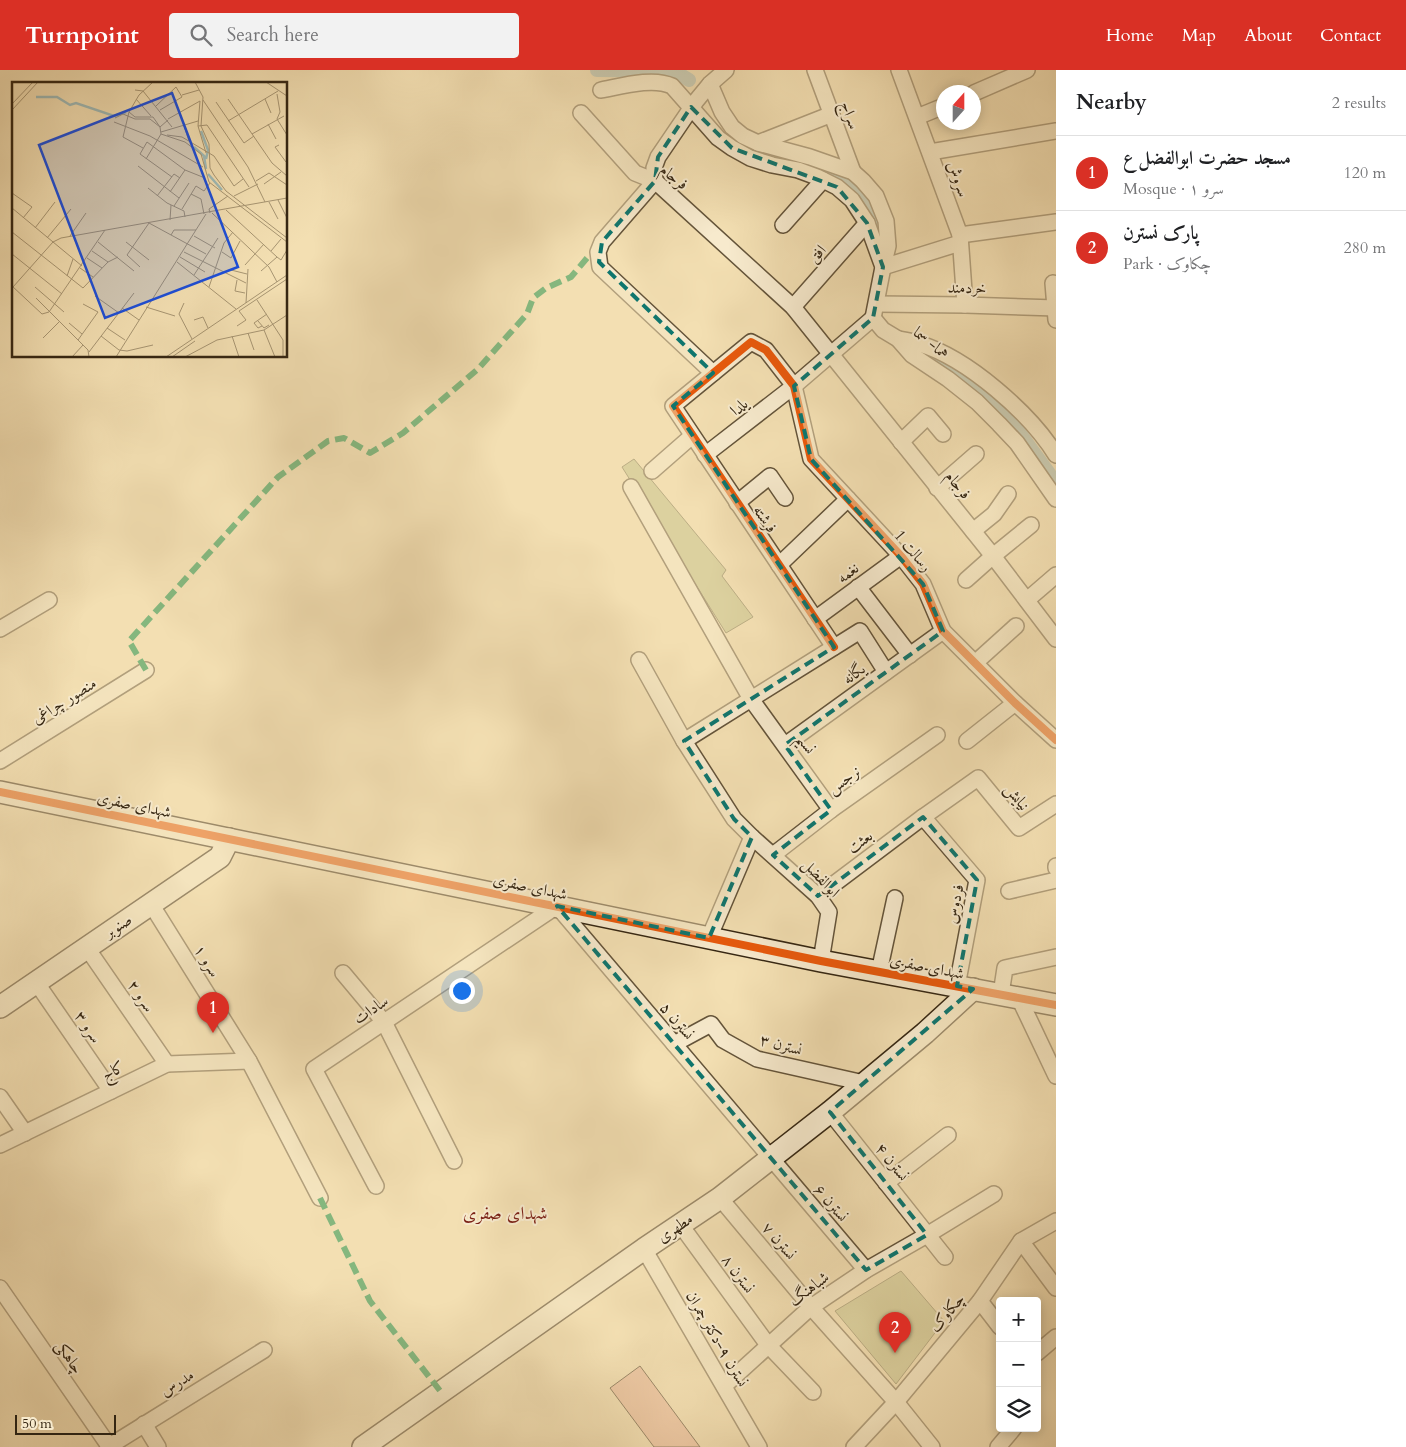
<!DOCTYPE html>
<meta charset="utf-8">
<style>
body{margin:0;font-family:Cardo,Amiri,serif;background:#f2f2f2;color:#202124}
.controls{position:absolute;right:15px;bottom:15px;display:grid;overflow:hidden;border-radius:5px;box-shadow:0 2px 12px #0003}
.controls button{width:45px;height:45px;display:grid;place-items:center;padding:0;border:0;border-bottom:1px solid #e0e0e0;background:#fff;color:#202124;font:25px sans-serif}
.compass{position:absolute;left:936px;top:15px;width:45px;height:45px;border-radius:50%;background:#fff;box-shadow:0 2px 12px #0003;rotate:21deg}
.scale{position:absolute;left:15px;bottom:12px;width:101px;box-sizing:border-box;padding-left:5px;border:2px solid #352612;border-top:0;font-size:14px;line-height:18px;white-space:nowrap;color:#352612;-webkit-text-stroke:4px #f7eacd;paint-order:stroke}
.you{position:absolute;left:461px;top:920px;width:18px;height:18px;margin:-12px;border:4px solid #fff;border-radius:50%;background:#1a73e8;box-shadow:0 0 0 8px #1a73e833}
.badge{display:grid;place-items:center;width:32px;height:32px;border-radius:50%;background:#d93025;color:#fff;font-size:16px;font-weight:700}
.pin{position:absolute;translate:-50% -41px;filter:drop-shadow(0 1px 2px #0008)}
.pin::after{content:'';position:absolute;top:26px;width:18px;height:15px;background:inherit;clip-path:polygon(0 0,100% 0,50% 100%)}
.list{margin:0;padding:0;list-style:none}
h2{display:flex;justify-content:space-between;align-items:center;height:65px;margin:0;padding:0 20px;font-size:21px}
h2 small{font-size:16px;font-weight:400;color:#757577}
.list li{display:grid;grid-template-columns:32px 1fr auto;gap:15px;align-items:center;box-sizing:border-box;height:75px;padding:0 20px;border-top:1px solid #e0e0e0}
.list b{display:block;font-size:19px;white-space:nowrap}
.list p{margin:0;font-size:16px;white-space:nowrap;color:#757577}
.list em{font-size:16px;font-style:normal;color:#757577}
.icon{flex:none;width:28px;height:28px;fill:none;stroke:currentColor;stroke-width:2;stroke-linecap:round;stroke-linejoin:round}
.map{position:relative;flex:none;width:1056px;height:1377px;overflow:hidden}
header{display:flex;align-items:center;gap:30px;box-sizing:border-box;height:70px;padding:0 25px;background:#d93025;color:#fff}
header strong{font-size:24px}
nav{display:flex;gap:28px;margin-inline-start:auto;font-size:18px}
.search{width:350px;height:45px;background:#f2f2f2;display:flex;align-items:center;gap:12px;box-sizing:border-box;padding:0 18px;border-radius:5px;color:#757577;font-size:19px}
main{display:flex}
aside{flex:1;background:#fff}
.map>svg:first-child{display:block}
.green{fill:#c0c088;stroke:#7a734d}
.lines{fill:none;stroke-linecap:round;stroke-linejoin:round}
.canal{stroke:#9fbab6;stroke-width:14}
.building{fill:#ecb498;stroke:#352612}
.street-casing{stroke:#64543a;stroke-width:18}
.secondary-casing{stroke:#352612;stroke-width:24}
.street{stroke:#f7eacd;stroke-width:15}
.secondary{stroke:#f7eacd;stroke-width:21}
.quiet{stroke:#00873e;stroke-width:6;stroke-dasharray:12 6;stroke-linecap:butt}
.cycleway-casing{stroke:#f7eacd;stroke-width:11}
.cycleway{stroke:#e8590c;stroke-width:8}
.marked{fill:none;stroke:#0f766e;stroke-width:4;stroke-dasharray:10 6;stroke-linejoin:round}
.labels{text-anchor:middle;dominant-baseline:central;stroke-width:4;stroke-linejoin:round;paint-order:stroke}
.street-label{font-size:16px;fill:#352612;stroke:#f7eacd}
.neighbourhood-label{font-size:18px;fill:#7a1f14;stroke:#f7eacd}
.inset-river{fill:none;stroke:#9fbab6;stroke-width:2.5}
.inset-road{fill:none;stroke:#a79572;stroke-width:1}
.view{fill:#1d4ed8;fill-opacity:0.15;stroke:#1d4ed8;stroke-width:2.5}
.inset-edge{fill:none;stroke:#352612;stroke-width:2.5}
</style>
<header>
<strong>Turnpoint</strong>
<div class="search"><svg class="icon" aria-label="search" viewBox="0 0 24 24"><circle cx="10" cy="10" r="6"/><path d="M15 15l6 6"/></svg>Search here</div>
<nav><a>Home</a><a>Map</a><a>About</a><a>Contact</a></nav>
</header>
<main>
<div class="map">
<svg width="1056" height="1377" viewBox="0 0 1056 1377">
<rect width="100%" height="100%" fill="#f3dfb2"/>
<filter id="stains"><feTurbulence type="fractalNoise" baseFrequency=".004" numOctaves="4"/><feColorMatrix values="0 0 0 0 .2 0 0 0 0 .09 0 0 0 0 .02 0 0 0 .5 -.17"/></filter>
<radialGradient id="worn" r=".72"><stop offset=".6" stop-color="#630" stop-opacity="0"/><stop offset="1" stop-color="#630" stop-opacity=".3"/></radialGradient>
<g class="green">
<path d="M634 389 726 500 722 506 753 547 726 563 622 397Z"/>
<path d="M901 1201 944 1251 896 1314 835 1241Z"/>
</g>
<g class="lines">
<g class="canal">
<path d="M597 0 674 1 689 10"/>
<path d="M749 76 778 88 807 94 841 106 861 120 876 138 882 172"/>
<path d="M918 279 951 299 1014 355 1056 413"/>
</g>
</g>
<path class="building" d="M640 1296 700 1377H654L610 1318Z"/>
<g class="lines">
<defs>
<g id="street">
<path d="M815 0 853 102"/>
<path d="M899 0 960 165 965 235"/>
<path d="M710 14 722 42 732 57 743 66 758 73 810 87 853 102 863 111 876 126 886 151 888 176 883 197"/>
<path d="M601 20C622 16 653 7 672 16L718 68 732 78 750 88 772 95 798 100 817 107 837 117 852 130 867 153 883 197 873 248"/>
<path d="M974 23 1027 0"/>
<path d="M581 43 635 103 655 111 793 237 993 486 1056 569"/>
<path d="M917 47 944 36"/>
<path d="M758 73 832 44"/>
<path d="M930 82 1056 61"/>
<path d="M783 155 823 110"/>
<path d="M960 165 1056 152"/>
<path d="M883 197 960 173"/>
<path d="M1053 213 1056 250"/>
<path d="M877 234 965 235 1056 238"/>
<path d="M793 237 867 153"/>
<path d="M873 248 883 260 898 269 912 285 948 309 977 332 999 354 1017 373 1056 429"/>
<path d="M898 269C905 270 913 271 920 274 967 288 1030 343 1056 385"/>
<path d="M713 303 600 197 598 182 602 172 655 111 654 98 658 87 696 31 710 14 726 0"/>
<path d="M901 372 928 346 943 364"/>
<path d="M705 385 794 316 873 248"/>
<path d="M652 401 692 366"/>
<path d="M631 417 751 629 831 740"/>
<path d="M937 418 976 384"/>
<path d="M737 433 770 406 785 428"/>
<path d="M973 461 994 444 1008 424"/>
<path d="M779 495 848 429"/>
<path d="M966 510 993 486 1031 455"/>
<path d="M858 517 910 585"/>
<path d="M1027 530 1056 505"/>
<path d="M815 549 901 486"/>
<path d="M0 559 49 530"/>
<path d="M834 577 673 336 751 272 766 280 794 316 811 389 901 486 923 514 943 561 1015 633 1056 670"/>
<path d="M639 590 684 671 734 749 752 767 818 826 829 842 821 891"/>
<path d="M975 593 1016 556"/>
<path d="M684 671 860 561 886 602"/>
<path d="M967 671 1015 633"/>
<path d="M785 675 943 561"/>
<path d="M0 691 146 600"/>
<path d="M923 747 977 810 957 916"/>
<path d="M773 785 831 740 937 665"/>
<path d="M1056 796V798"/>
<path d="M1009 821 1056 810"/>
<path d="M818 826 923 747 978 708 1019 758 1056 734"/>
<path d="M151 834 249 991 320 1128"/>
<path d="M709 868 752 767"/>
<path d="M87 878 167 994"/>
<path d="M879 902 895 828"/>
<path d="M343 903 384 952 454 1091"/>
<path d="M36 912 111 1021"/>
<path d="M1001 924 1005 898 1056 887"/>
<path d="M1019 928 1056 1006"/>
<path d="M674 974 711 954 723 970 757 989 864 1013"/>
<path d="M0 1027 25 1063"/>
<path d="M830 1042 945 1187"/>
<path d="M0 1075 167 994 249 991"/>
<path d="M886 1113 948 1065"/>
<path d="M376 1116 314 999 557 836 866 1200"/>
<path d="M720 1128 811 1237 896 1332 932 1377"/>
<path d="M680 1154 768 1275 813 1322"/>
<path d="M1021 1171 1056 1218"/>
<path d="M644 1179 759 1377"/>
<path d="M0 1218 109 1376"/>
<path d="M980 1231 1000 1257"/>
<path d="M1037 1283 1056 1267"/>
<path d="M724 1316 811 1237 866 1200 927 1165 994 1124"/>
<path d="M144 1354 158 1377"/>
<path d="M108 1377 264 1280"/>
<path d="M854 1377 896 1332 980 1231 1021 1171 1056 1151"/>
<path d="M998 1377 1014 1358"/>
</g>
<g id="secondary">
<path d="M0 722 821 891 1056 935"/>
<path d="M0 937 220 787 229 769"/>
<path d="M363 1377 644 1179 720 1128 830 1042 925 963 973 919"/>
</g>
</defs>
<use href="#street" class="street-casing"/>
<use href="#secondary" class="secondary-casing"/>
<use href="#street" class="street"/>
<use href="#secondary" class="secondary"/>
<g class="quiet">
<path d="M146 600 129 571 278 407 328 371 344 368 370 383 403 363 478 299 527 244 533 228 546 218 571 207 587 188"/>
<path d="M320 1128 370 1231 441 1322"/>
</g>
<defs>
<g id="cycleway">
<path d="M834 577 673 336 751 272 766 280 794 316 811 389 901 486 923 514 943 561 1015 633 1056 670"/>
<path d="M0 722 821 891 1056 935"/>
</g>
</defs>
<use href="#cycleway" class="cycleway-casing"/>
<use href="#cycleway" class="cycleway"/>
</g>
<path d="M0 0H1056V1377H0ZM691 37 732 78 837 117 867 153 883 197 873 248 794 316 811 389 923 514 943 561 785 675 831 740 773 785 818 826 923 747 977 810 957 916 973 919 830 1042 927 1165 866 1200 557 836 709 868 752 767 734 749 684 671 834 577 673 336 713 303 599 192 602 172 655 111 658 87Z" fill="#f3dfb2" fill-opacity=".55" fill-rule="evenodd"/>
<path class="marked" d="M691 37 732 78 837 117 867 153 883 197 873 248 794 316 811 389 923 514 943 561 785 675 831 740 773 785 818 826 923 747 977 810 957 916 973 919 830 1042 927 1165 866 1200 557 836 709 868 752 767 734 749 684 671 834 577 673 336 713 303 599 192 602 172 655 111 658 87Z"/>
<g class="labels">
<g class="street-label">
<text transform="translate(850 45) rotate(70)">سراج</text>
<text transform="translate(674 107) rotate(38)">فرجام</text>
<text transform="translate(958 109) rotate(70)">سروش</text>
<text transform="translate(817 184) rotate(-48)">افق</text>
<text transform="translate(967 218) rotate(1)">خردمند</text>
<text transform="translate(931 273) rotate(39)">هما- سما</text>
<text transform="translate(739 337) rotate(-38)">یلدا</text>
<text transform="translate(958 415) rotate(51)">فرجام</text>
<text transform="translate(765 449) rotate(56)">فرشته</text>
<text transform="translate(913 481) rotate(50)">رسالت 1</text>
<text transform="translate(848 503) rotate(-37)">نغمه</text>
<text transform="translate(854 604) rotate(-36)">یگانه</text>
<text transform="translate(64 631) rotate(-32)">منصور چراغی</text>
<text transform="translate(806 674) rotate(55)">نسیم</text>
<text transform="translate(844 710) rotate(-35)">نرجس</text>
<text transform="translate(1017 727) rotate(50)">نیایش</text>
<text transform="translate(134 735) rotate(12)">شهدای صفری</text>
<text transform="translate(860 772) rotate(-37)">بعثت</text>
<text transform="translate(821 808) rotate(47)">ابوالفضل</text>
<text transform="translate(530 817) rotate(12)">شهدای صفری</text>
<text transform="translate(955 834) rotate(-79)">فردوس</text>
<text transform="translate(118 856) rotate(-34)">صنوبر</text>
<text transform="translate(207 891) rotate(58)">سرو ۱</text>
<text transform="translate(927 897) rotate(11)">شهدای صفری</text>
<text transform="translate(141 926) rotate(56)">سرو ۲</text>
<text transform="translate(371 940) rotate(-34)">سادات</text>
<text transform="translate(677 951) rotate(50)">نسترن ۵</text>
<text transform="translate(88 957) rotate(56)">سرو ۳</text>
<text transform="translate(781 975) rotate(15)">نسترن ۳</text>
<text transform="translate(113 1001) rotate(-26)">کاج</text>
<text transform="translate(892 1092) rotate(52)">نسترن ۴</text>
<text transform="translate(831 1133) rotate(50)">نسترن ۶</text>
<text transform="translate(675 1158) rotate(-34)">مطهری</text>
<text transform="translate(779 1171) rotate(50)">نسترن ۷</text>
<text transform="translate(738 1204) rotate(54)">نسترن ۸</text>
<text transform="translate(809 1219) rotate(-37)">شباهنگ</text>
<text transform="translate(947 1243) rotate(-50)">چکاوک</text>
<text transform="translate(717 1269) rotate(60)">نسترن ۹-دکتر چمران</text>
<text transform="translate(69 1287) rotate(55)">چاهکی</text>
<text transform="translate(177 1313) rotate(-32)">مدرس</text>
</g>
<g class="neighbourhood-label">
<text x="505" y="1143">شهدای صفری</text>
</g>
</g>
<g transform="translate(12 12)">
<rect width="275" height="275" fill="#f3dfb2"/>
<path class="inset-river" d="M24 15H45L58 23 64 21 102 34 114 30M189 49 196 68 194 77M182 65 192 74 194 87M196 92 210 108"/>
<path class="inset-road" d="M183 0 191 15 189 44 197 62 198 86 202 93 214 109 275 156M254 0 275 14M123 8 131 9 160 45M265 12 268 30 265 37 275 53M170 13 187 8M124 17 139 34M216 17 260 81 275 94M253 17 259 31M191 18 236 85 253 120M188 19 186 44 194 71M204 20 232 61 242 54M0 22 21 0M144 24 164 5 170 15 148 28M0 28 26 0M117 30 123 35H141L148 45 156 38M103 36 111 32 123 37H138L148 45 149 52M156 37 188 19M170 38 177 59M216 39 266 9M102 40 138 54 191 85M256 42 264 57M186 44 195 43 237 105M149 50 186 39M149 52 173 60 189 72 197 100 275 160M240 52 272 34M155 53 170 55 202 74 222 104 231 97M267 63 263 65 274 80M131 66 111 55 117 30 127 13 141 0M134 77 149 52M126 84 167 116M160 95 128 72 135 60 173 88 193 96M244 99 257 91 275 103M252 102 269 90M136 106 155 121 172 129 173 135M158 110 173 88M0 111 20 125 11 136M179 112 189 117 192 132M145 114 162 92 168 96M222 114 246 102M266 118 275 136M257 120 266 137M162 124 177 101M0 126 70 184M170 127 184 104 192 109 198 101M214 128 265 175 269 178 275 168M198 131 197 127 216 114M200 131 257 185 265 200M158 138 159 123M23 146 43 120M0 150 71 206 96 180 106 175M159 153 162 148H184M58 154 74 131M182 154 203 166M35 156 59 127M86 160 122 189M114 160 137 178M80 169 96 180M259 169 269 157M172 170 234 201M210 170 219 176 228 159M0 172 50 212M168 175 193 190M75 176 90 186M165 180 224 227M233 183 252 162M128 185 115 173 137 141 194 172M68 186 81 195M219 188 235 192M249 189 265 175M182 193 206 156M55 194 61 177M225 198 223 209 233 211M0 204 30 232 37 230M1 205 41 160 49 156 275 116M23 205 52 230M197 205 212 161 221 150M83 214 107 231M24 216 76 268 77 275M245 218 271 258V275M172 221 167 232 180 257M234 221 236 187M134 225 163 234M110 226 127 238M227 229 275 197M37 230 93 148M182 238 191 235 196 246M246 239 252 246 257 243M57 241 70 252M225 244 234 238 227 229M250 244 246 246 242 241 255 232M95 246 113 258M252 248 263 275M236 251 242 268M89 254 107 268 115 269 141 263M220 254 227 275M31 256 47 240M66 258 86 230 71 222M77 270 122 211M60 275 71 263M104 275 194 132M154 275 275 193M160 275 183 259M173 275 205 258 252 248 275 233"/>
<path class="view" d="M160 11 226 185 93 236 27 63Z"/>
<rect width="275" height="275" class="inset-edge"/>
</g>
<rect width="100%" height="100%" filter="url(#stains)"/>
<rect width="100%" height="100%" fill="url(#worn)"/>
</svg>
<div class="controls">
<button>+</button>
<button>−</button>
<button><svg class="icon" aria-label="layers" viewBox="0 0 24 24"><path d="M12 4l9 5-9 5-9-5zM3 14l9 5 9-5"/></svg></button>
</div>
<svg class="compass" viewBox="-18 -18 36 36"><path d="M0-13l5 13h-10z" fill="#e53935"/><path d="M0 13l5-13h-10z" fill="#757577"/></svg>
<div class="scale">50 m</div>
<div class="you"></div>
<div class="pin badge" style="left:213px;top:963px">1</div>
<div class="pin badge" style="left:895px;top:1283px">2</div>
</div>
<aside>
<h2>Nearby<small>2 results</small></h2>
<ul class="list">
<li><span class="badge">1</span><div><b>مسجد حضرت ابوالفضل ع</b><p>Mosque · سرو ۱</p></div><em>120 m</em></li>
<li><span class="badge">2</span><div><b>پارک نسترن</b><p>Park · چکاوک</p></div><em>280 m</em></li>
</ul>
</aside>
</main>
